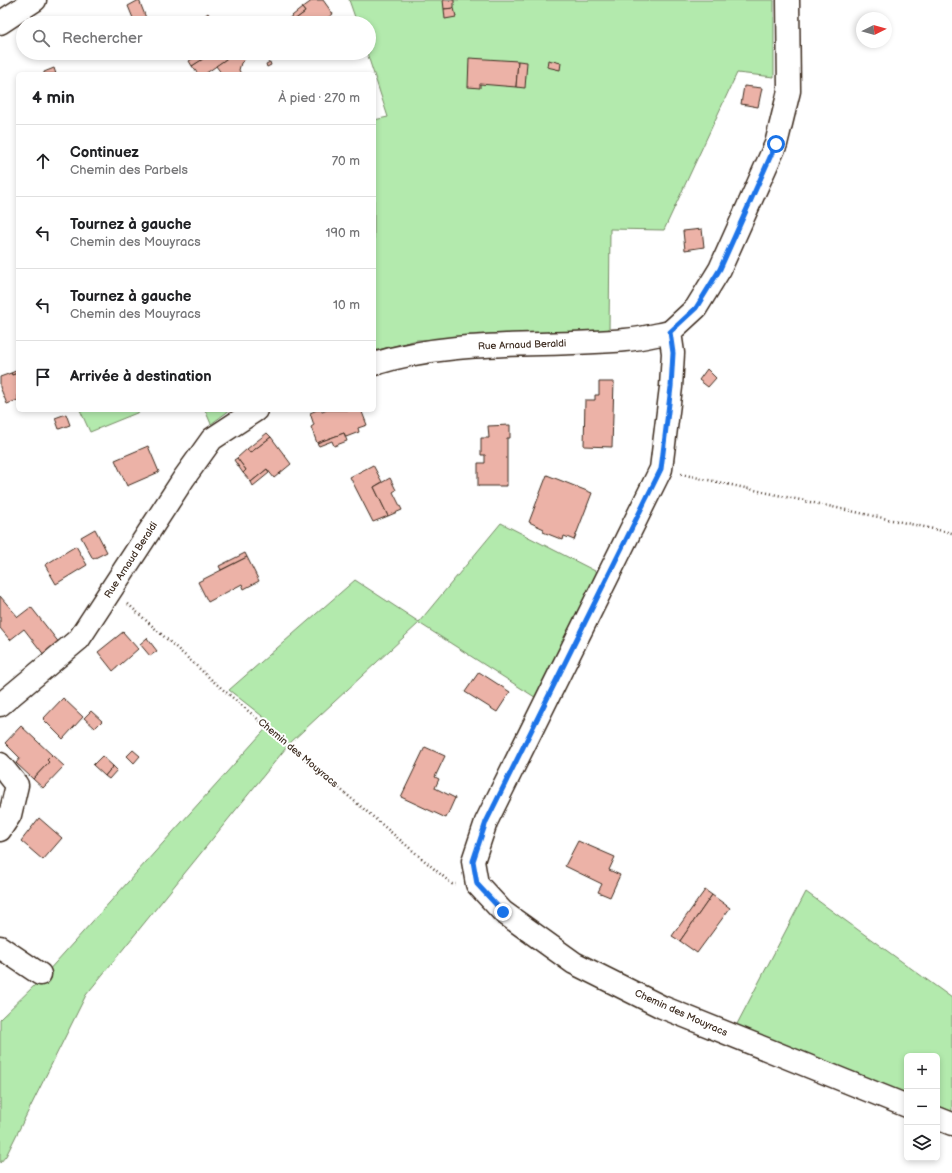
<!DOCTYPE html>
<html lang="fr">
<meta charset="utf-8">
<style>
body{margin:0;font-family:"Balsamiq Sans",sans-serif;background:#f2f2f2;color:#202124}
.controls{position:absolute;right:12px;bottom:12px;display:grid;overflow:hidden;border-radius:6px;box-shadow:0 2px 6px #0003}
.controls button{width:36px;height:36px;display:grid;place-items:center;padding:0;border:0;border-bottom:1px solid #e0e0e0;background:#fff;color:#202124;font:20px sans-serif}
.compass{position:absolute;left:856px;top:12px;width:36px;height:36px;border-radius:50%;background:#fff;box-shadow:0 2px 6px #0003;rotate:85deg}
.stop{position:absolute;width:12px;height:12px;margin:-9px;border:3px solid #1a73e8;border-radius:50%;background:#fff}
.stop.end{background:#1a73e8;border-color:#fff;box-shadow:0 1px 4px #0008}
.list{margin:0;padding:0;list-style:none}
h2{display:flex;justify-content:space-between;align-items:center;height:52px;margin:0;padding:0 16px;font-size:17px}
h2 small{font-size:13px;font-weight:400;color:#757577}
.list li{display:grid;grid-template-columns:26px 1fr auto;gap:12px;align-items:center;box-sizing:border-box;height:72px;padding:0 16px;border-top:1px solid #e0e0e0}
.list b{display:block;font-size:15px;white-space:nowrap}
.list p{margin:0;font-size:13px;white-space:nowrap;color:#757577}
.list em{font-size:13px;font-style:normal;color:#757577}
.icon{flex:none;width:22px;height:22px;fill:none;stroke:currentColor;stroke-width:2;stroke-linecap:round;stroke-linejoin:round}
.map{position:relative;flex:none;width:952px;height:1173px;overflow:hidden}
.search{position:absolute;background:#fff;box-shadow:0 2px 6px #0003;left:16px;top:16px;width:360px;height:44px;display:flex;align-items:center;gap:10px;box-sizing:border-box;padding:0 14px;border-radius:22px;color:#757577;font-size:15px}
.panel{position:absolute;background:#fff;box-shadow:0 2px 6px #0003;left:16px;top:72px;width:360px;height:340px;border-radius:6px}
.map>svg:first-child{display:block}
.green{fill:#b3eaad;stroke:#778a66}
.building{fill:#ecb2a7;stroke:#3b2a1e}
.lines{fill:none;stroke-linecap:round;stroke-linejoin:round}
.minor-casing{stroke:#3b2a1e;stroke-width:25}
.path{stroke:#3b2a1e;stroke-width:2.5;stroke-dasharray:1 3;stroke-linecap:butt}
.minor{stroke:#fff;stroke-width:22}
.route{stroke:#1a73e8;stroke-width:5}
.labels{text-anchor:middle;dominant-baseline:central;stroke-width:4;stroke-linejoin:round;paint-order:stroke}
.street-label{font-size:10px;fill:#3b2a1e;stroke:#fff}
</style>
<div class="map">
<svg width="952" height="1173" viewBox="0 0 952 1173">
<rect width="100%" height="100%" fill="#fff"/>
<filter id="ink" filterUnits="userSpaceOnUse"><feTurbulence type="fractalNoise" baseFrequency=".025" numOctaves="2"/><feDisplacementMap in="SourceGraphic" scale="8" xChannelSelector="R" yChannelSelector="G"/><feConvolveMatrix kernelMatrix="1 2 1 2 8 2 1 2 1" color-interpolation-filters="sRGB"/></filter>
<g filter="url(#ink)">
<g class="green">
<path d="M349 0H774V77L737 73 664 230 610 229 609 333 417 340 374 351V120L388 117 367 53H369V23H357Z"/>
<path d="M80 410H144L90 432Z"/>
<path d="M205 410H230L211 424Z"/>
<path d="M501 523 599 573 541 701 419 623 290 743 86 995 6 1156 0 1163V1019L38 982 271 723 229 690 355 580 419 622Z"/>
<path d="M806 892 952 998V1113L937 1107V1056H907V1096L736 1026Z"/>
</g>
<g class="building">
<path d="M139 0 148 23H135L128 6Z"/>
<path d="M313 0H323L333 14 323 21 324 23H290L305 12 302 8Z"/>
<path d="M443 0H454V8L444 9Z"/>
<path d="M302 8 305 12 290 23H283Z"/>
<path d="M454 8 456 17 445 19 444 9Z"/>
<path d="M208 13 214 23H195Z"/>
<path d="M206 53H235L205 74H198L192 66 208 55Z"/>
<path d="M235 53H242L245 59 241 63 239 70 241 74H222L216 66Z"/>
<path d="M200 54 203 59 192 66 189 61Z"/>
<path d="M469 58 518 61 516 87 480 84V88L468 87Z"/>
<path d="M548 60 561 63 560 70 547 67Z"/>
<path d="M518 61 527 62 525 88 516 87Z"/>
<path d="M270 62 271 65 267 67 266 64Z"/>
<path d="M54 68 56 74H44V72Z"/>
<path d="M744 86 762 88 758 107 741 104Z"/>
<path d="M702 229 704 247 685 250 683 231Z"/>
<path d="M707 369 716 378 708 387 699 380Z"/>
<path d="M18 370V373L12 375 11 373Z"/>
<path d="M11 373 12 375 18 373V400L7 404 0 387V377Z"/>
<path d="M599 382H614L612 447 584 446 585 400H595V395H599Z"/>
<path d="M317 410H321L322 412 327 410H365L362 412 367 425 358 428 359 432 346 437 344 433 317 443 311 427 314 425 310 413Z"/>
<path d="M66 414 70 425 59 429 55 418Z"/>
<path d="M510 425V438H507V486H478V463H485V455H481V438H489L488 426Z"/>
<path d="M267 433 271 437 250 453 247 449Z"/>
<path d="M344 433 347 441 334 446 332 441 319 446 317 443Z"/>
<path d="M271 437 291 464 274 478 267 469 251 482 243 473 246 470 237 458 247 449 250 453Z"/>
<path d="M148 446 159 472 127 486 115 460Z"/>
<path d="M237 458 246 470 243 473 234 460Z"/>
<path d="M373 465 382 482 374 487 388 516 373 522 350 477Z"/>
<path d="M267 469 269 473 253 486 251 482Z"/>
<path d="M547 475 592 493 574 540 564 536 563 540 543 532 544 529 529 522Z"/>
<path d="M390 478 396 490 393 492 402 510 388 516 374 487Z"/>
<path d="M95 529 107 552 93 559 81 537Z"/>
<path d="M76 546 87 565 56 584 45 565Z"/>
<path d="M245 553 247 557 221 570 219 566Z"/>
<path d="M247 557 259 581 244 589 242 584 208 602 198 582Z"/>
<path d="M0 596 18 617 31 607 60 644 45 656 24 629 10 640 0 628Z"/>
<path d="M123 632 138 649 113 671 98 652Z"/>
<path d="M147 638 157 651 150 656 140 644Z"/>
<path d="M479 672 510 692 497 712 465 692Z"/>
<path d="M63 698 83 717 63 739 43 719Z"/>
<path d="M91 711 102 721 95 728 84 718Z"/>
<path d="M21 726 52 755 47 760 49 762 33 779 16 763 20 758 5 743Z"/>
<path d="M425 747 445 756 435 777 439 779 435 788 455 798 446 818 401 797Z"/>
<path d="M133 750 140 756 134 763 127 756Z"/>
<path d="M52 755 64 766 43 788 33 779 49 762 47 760Z"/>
<path d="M102 756 113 766 105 776 93 765Z"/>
<path d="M113 766 117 770 109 779 105 776Z"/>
<path d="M39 818 62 838 43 860 21 841Z"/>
<path d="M578 841 615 857 609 870 620 875 610 897 598 892 602 884 565 866Z"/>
<path d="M705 890 712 895 680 941 672 936Z"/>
<path d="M712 895 730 908 697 953 680 941Z"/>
</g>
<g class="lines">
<defs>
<g id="minor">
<path d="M0 23 35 0"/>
<path d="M670 332 673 353 671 387 661 469 486 822 473 861 477 884 503 912 574 963 662 1007 907 1106"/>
<path d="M670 332 696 308 720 269 776 144 789 91 788 0"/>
<path d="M374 364C455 338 541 348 625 340 640 339 655 335 670 332"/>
<path d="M0 705 79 639 184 478 212 439 256 410"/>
<path d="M0 764 17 785 10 815 0 830"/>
<path d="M0 947 40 974"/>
<path d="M937 1118 952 1124"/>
</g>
</defs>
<use href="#minor" class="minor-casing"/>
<g class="path">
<path d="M681 474 952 533"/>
<path d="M128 604 213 681 452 884H456"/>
</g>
<use href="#minor" class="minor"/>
</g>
</g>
<g class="lines" filter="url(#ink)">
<path class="route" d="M503 912 477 884 473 861 486 822 661 469 671 387 673 353 670 332 696 308 720 269 776 144"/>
</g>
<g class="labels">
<g class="street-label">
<text transform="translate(522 345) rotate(-2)">Rue Arnaud Beraldi</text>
<text transform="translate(131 560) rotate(-57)">Rue Arnaud Beraldi</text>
<text transform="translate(298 753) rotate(40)">Chemin des Mouyracs</text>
<text transform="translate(681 1013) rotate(24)">Chemin des Mouyracs</text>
</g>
</g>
</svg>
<div class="controls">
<button>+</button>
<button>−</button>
<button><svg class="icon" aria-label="layers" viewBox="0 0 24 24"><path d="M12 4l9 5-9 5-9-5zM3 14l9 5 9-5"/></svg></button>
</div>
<svg class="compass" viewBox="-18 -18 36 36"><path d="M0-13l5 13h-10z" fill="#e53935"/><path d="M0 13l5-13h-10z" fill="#757577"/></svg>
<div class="stop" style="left:776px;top:144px"></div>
<div class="stop end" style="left:503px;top:912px"></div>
<div class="search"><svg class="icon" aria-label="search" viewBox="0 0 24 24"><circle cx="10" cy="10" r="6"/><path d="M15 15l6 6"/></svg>Rechercher</div>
<section class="panel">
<h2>4 min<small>À pied · 270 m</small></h2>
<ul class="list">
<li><svg class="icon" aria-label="ahead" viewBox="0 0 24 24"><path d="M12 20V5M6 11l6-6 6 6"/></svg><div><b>Continuez</b><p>Chemin des Parbels</p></div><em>70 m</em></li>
<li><svg class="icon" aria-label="left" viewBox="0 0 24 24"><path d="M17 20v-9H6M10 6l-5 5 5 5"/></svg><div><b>Tournez à gauche</b><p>Chemin des Mouyracs</p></div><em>190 m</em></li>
<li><svg class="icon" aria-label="left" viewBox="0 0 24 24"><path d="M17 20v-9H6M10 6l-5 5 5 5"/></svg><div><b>Tournez à gauche</b><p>Chemin des Mouyracs</p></div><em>10 m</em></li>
<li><svg class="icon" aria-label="arrive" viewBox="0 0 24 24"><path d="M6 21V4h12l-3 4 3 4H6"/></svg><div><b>Arrivée à destination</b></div></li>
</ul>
</section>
</div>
